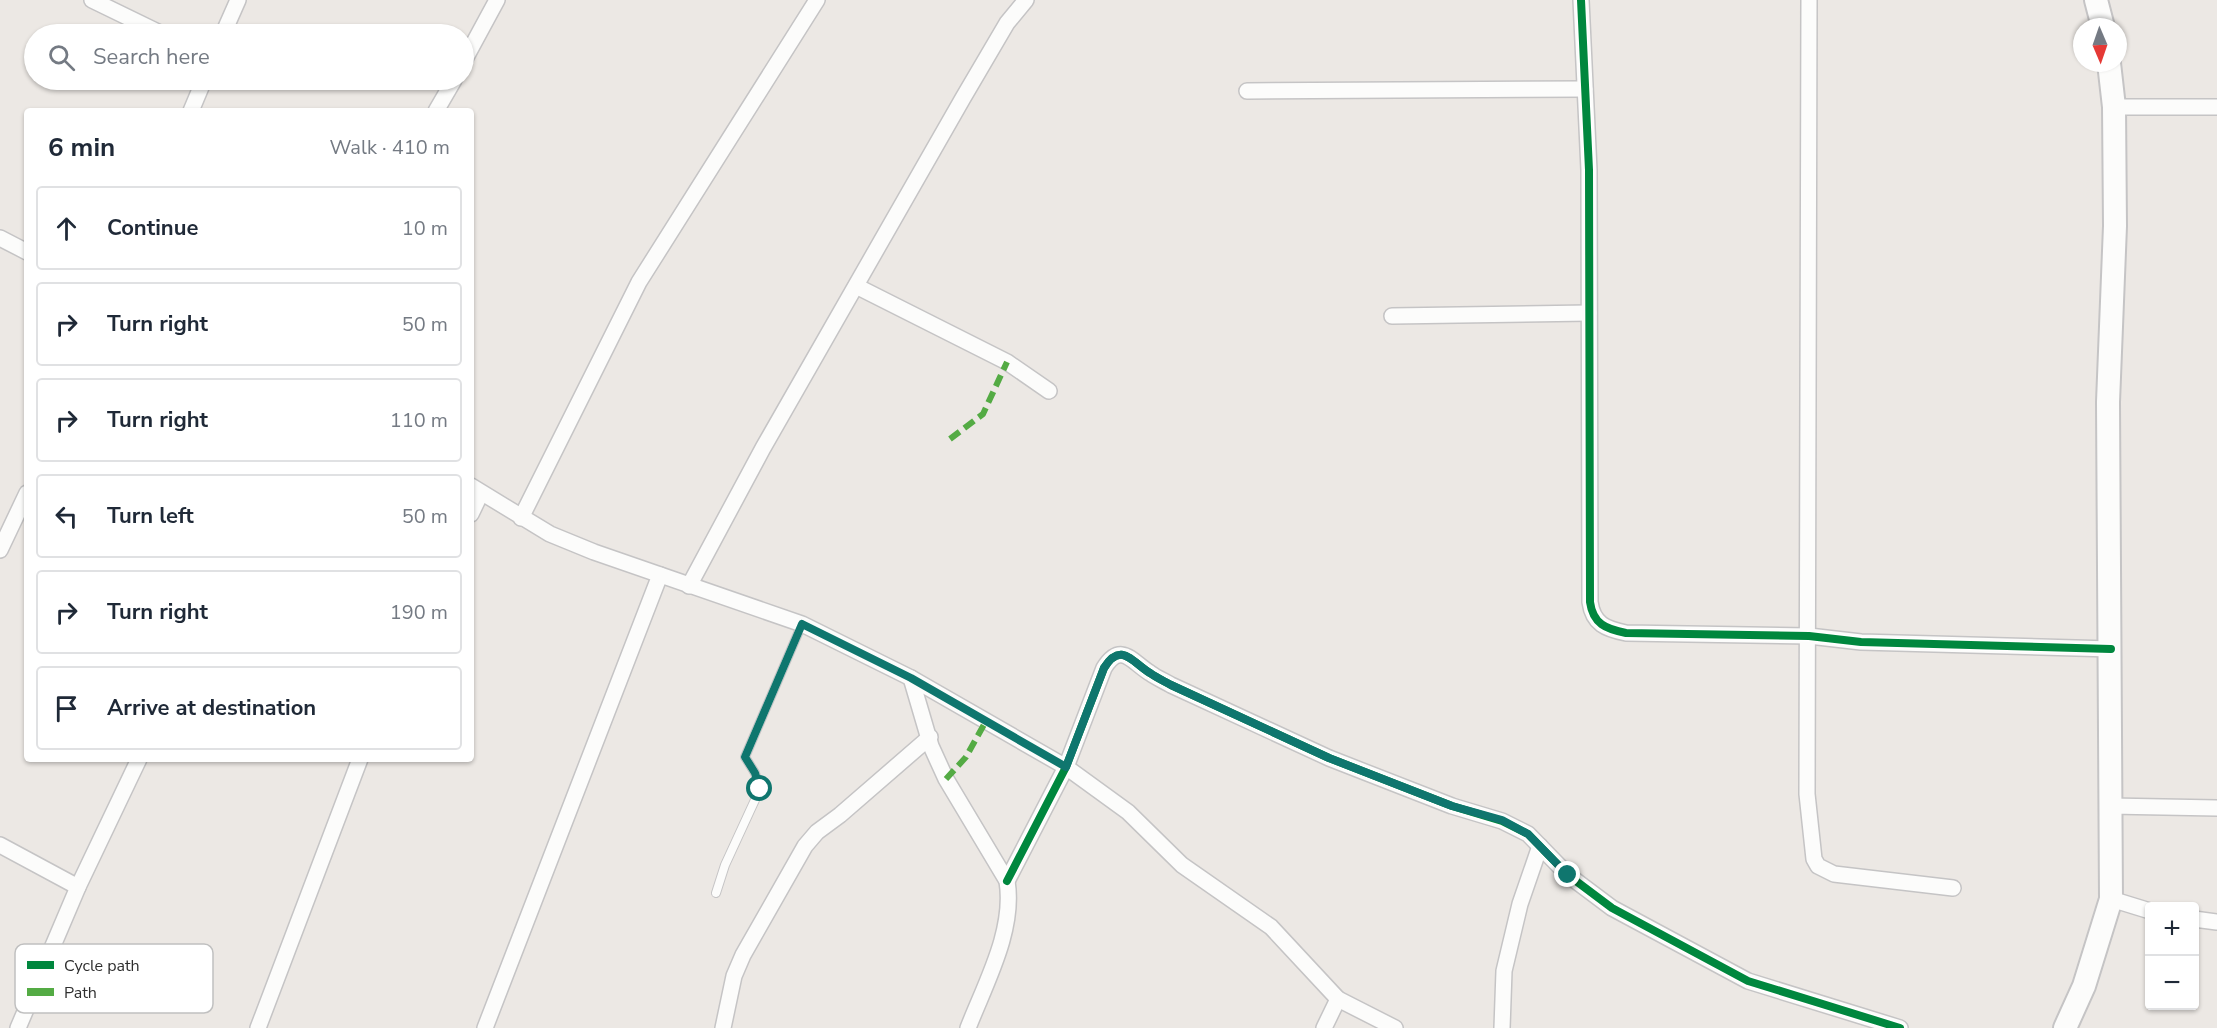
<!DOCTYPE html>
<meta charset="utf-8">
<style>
body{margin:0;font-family:"Nunito Sans",sans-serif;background:#f2f2f3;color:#1f2937}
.controls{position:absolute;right:18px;bottom:18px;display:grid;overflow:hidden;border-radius:6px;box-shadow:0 2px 4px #0004}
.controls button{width:54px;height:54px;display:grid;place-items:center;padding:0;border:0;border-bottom:2px solid #e0e1e3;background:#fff;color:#1f2937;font:30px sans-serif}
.compass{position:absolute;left:2073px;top:18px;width:54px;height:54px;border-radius:50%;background:#fff;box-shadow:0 2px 4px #0004;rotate:178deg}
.stop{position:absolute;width:18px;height:18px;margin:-14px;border:4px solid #0f766e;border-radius:50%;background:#fff}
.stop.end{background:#0f766e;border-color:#fff;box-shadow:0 2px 6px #0008}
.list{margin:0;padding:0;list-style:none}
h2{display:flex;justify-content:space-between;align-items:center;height:78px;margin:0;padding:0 24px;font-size:26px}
h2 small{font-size:20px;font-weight:400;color:#747a83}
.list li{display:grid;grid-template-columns:39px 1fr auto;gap:18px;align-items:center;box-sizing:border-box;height:84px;margin:0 12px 12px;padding:0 12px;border:2px solid #e0e1e3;border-radius:6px}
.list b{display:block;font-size:22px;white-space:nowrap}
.list em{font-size:20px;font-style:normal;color:#747a83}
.icon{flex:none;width:33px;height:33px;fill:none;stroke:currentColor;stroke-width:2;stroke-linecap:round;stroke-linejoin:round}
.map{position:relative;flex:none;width:2217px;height:1028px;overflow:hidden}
.search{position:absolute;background:#fff;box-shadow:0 2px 4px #0004;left:24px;top:24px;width:450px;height:66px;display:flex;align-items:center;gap:15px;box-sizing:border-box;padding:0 21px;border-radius:33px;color:#747a83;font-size:22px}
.panel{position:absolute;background:#fff;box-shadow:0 2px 4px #0004;left:24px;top:108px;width:450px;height:654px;border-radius:6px}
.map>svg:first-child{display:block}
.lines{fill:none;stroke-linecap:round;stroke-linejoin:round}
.lane-casing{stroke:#c5c4c5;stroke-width:10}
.street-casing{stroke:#c5c4c5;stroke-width:18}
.secondary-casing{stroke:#c5c4c5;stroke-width:26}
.lane{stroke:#fcfcfb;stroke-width:8}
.street{stroke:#fcfcfb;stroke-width:15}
.secondary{stroke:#fcfcfb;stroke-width:22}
.quiet{stroke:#54ab44;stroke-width:6;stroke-dasharray:12 6;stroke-linecap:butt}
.cycleway-casing{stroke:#fff;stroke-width:11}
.cycleway{stroke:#00873e;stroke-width:8}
.route{stroke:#0f766e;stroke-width:8}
.key{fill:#fff;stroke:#c0c0c0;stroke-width:1.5}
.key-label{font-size:16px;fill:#2e2e2e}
</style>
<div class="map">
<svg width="2217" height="1028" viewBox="0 0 2217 1028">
<rect width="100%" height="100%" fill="#ece8e4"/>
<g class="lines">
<defs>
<path id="lane" d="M716 893 725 865 760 789 755 773 745 757 802 624"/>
<g id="street">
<path d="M92 0 162 34"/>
<path d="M1581 0 1589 170 1590 602C1593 624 1606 629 1626 633L1809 636 1861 642 2111 649"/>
<path d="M1809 0 1807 794 1814 859 1818 866 1834 874 1953 888"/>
<path d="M223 34 238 0"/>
<path d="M464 61 497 0"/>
<path d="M1247 91 1585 89"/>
<path d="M2114 107H2217"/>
<path d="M191 111 204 80"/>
<path d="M436 111 454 80"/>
<path d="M0 238 27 252"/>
<path d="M856 286 1007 362 1049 391"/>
<path d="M1392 316 1589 313"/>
<path d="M471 486 550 534 594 552 802 624 911 678 1066 767 1128 812 1182 865 1271 927 1338 999 1324 1028"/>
<path d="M471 514 481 493"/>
<path d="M521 518 639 282 817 0"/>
<path d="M0 550 27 493"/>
<path d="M689 586 763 448 963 98 1007 23 1026 0"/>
<path d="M911 678 931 746 946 779 1007 881C1015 930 986 982 968 1028"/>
<path d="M2110 806 2217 808"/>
<path d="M0 845 78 887"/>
<path d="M1007 881 1066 767 1104 668C1121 641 1132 662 1150 673 1157 678 1164 681 1171 685L1329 758 1452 806 1502 821 1528 834 1568 875 1612 908 1748 981 1900 1028"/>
<path d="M2111 899 2150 911"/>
<path d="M2194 919 2217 922"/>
<path d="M1338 999 1395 1028"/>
<path d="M18 1028 78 887 139 759"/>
<path d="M258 1028 360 759"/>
<path d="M485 1028 660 575"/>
<path d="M723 1028 734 976 743 955 805 846 817 832 840 815 930 737"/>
<path d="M1502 1028 1504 971 1520 904 1540 846"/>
</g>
<g id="secondary">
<path d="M2096 0 2103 27"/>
<path d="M2065 1028 2084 986 2111 899 2108 402 2115 226 2114 107 2109 63"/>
</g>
</defs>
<use href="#lane" class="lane-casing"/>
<use href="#street" class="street-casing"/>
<use href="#secondary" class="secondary-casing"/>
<use href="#lane" class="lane"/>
<use href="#street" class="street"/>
<use href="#secondary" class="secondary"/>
<g class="quiet">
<path d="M950 439 983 414 1007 362"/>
<path d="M946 779 966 757 986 721"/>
</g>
<defs>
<g id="cycleway">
<path d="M1581 0 1589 170 1590 602C1593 624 1606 629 1626 633L1809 636 1861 642 2111 649"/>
<path d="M1007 881 1066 767 1104 668C1121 641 1132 662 1150 673 1157 678 1164 681 1171 685L1329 758 1452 806 1502 821 1528 834 1568 875 1612 908 1748 981 1900 1028"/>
</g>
</defs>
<use href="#cycleway" class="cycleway-casing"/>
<use href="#cycleway" class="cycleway"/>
</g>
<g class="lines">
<path class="route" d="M760 789 755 773 745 757 802 624 911 678 1066 767 1104 668C1121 641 1132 662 1150 673 1157 678 1164 681 1171 685L1329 758 1452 806 1502 820 1528 834 1568 875"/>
</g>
<rect x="15" y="944" width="198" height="69" rx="9" class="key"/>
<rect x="27" y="961" width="27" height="8" fill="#00873e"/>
<rect x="27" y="988" width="27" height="8" fill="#54ab44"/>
<g class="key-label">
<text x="64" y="971">Cycle path</text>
<text x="64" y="998">Path</text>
</g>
</svg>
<div class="controls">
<button>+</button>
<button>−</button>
</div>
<svg class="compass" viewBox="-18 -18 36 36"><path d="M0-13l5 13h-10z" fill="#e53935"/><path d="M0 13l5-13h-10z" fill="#747a83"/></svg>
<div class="stop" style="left:760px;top:789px"></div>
<div class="stop end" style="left:1568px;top:875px"></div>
<div class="search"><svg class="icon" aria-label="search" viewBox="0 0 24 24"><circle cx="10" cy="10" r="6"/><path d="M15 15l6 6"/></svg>Search here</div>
<section class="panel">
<h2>6 min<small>Walk · 410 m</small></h2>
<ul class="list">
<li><svg class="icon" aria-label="ahead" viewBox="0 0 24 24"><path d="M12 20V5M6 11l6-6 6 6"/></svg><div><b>Continue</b></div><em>10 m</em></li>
<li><svg class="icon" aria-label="right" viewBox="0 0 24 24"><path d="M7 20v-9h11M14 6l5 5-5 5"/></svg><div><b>Turn right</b></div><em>50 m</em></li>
<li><svg class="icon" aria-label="right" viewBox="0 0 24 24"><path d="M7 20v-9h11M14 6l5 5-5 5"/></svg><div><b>Turn right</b></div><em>110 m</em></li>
<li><svg class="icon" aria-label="left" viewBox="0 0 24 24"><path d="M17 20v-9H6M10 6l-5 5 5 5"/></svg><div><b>Turn left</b></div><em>50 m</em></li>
<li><svg class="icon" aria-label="right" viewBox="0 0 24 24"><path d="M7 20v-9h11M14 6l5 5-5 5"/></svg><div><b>Turn right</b></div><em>190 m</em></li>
<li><svg class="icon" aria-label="arrive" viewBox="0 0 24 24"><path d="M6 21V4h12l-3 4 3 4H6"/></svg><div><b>Arrive at destination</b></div></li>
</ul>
</section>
</div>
